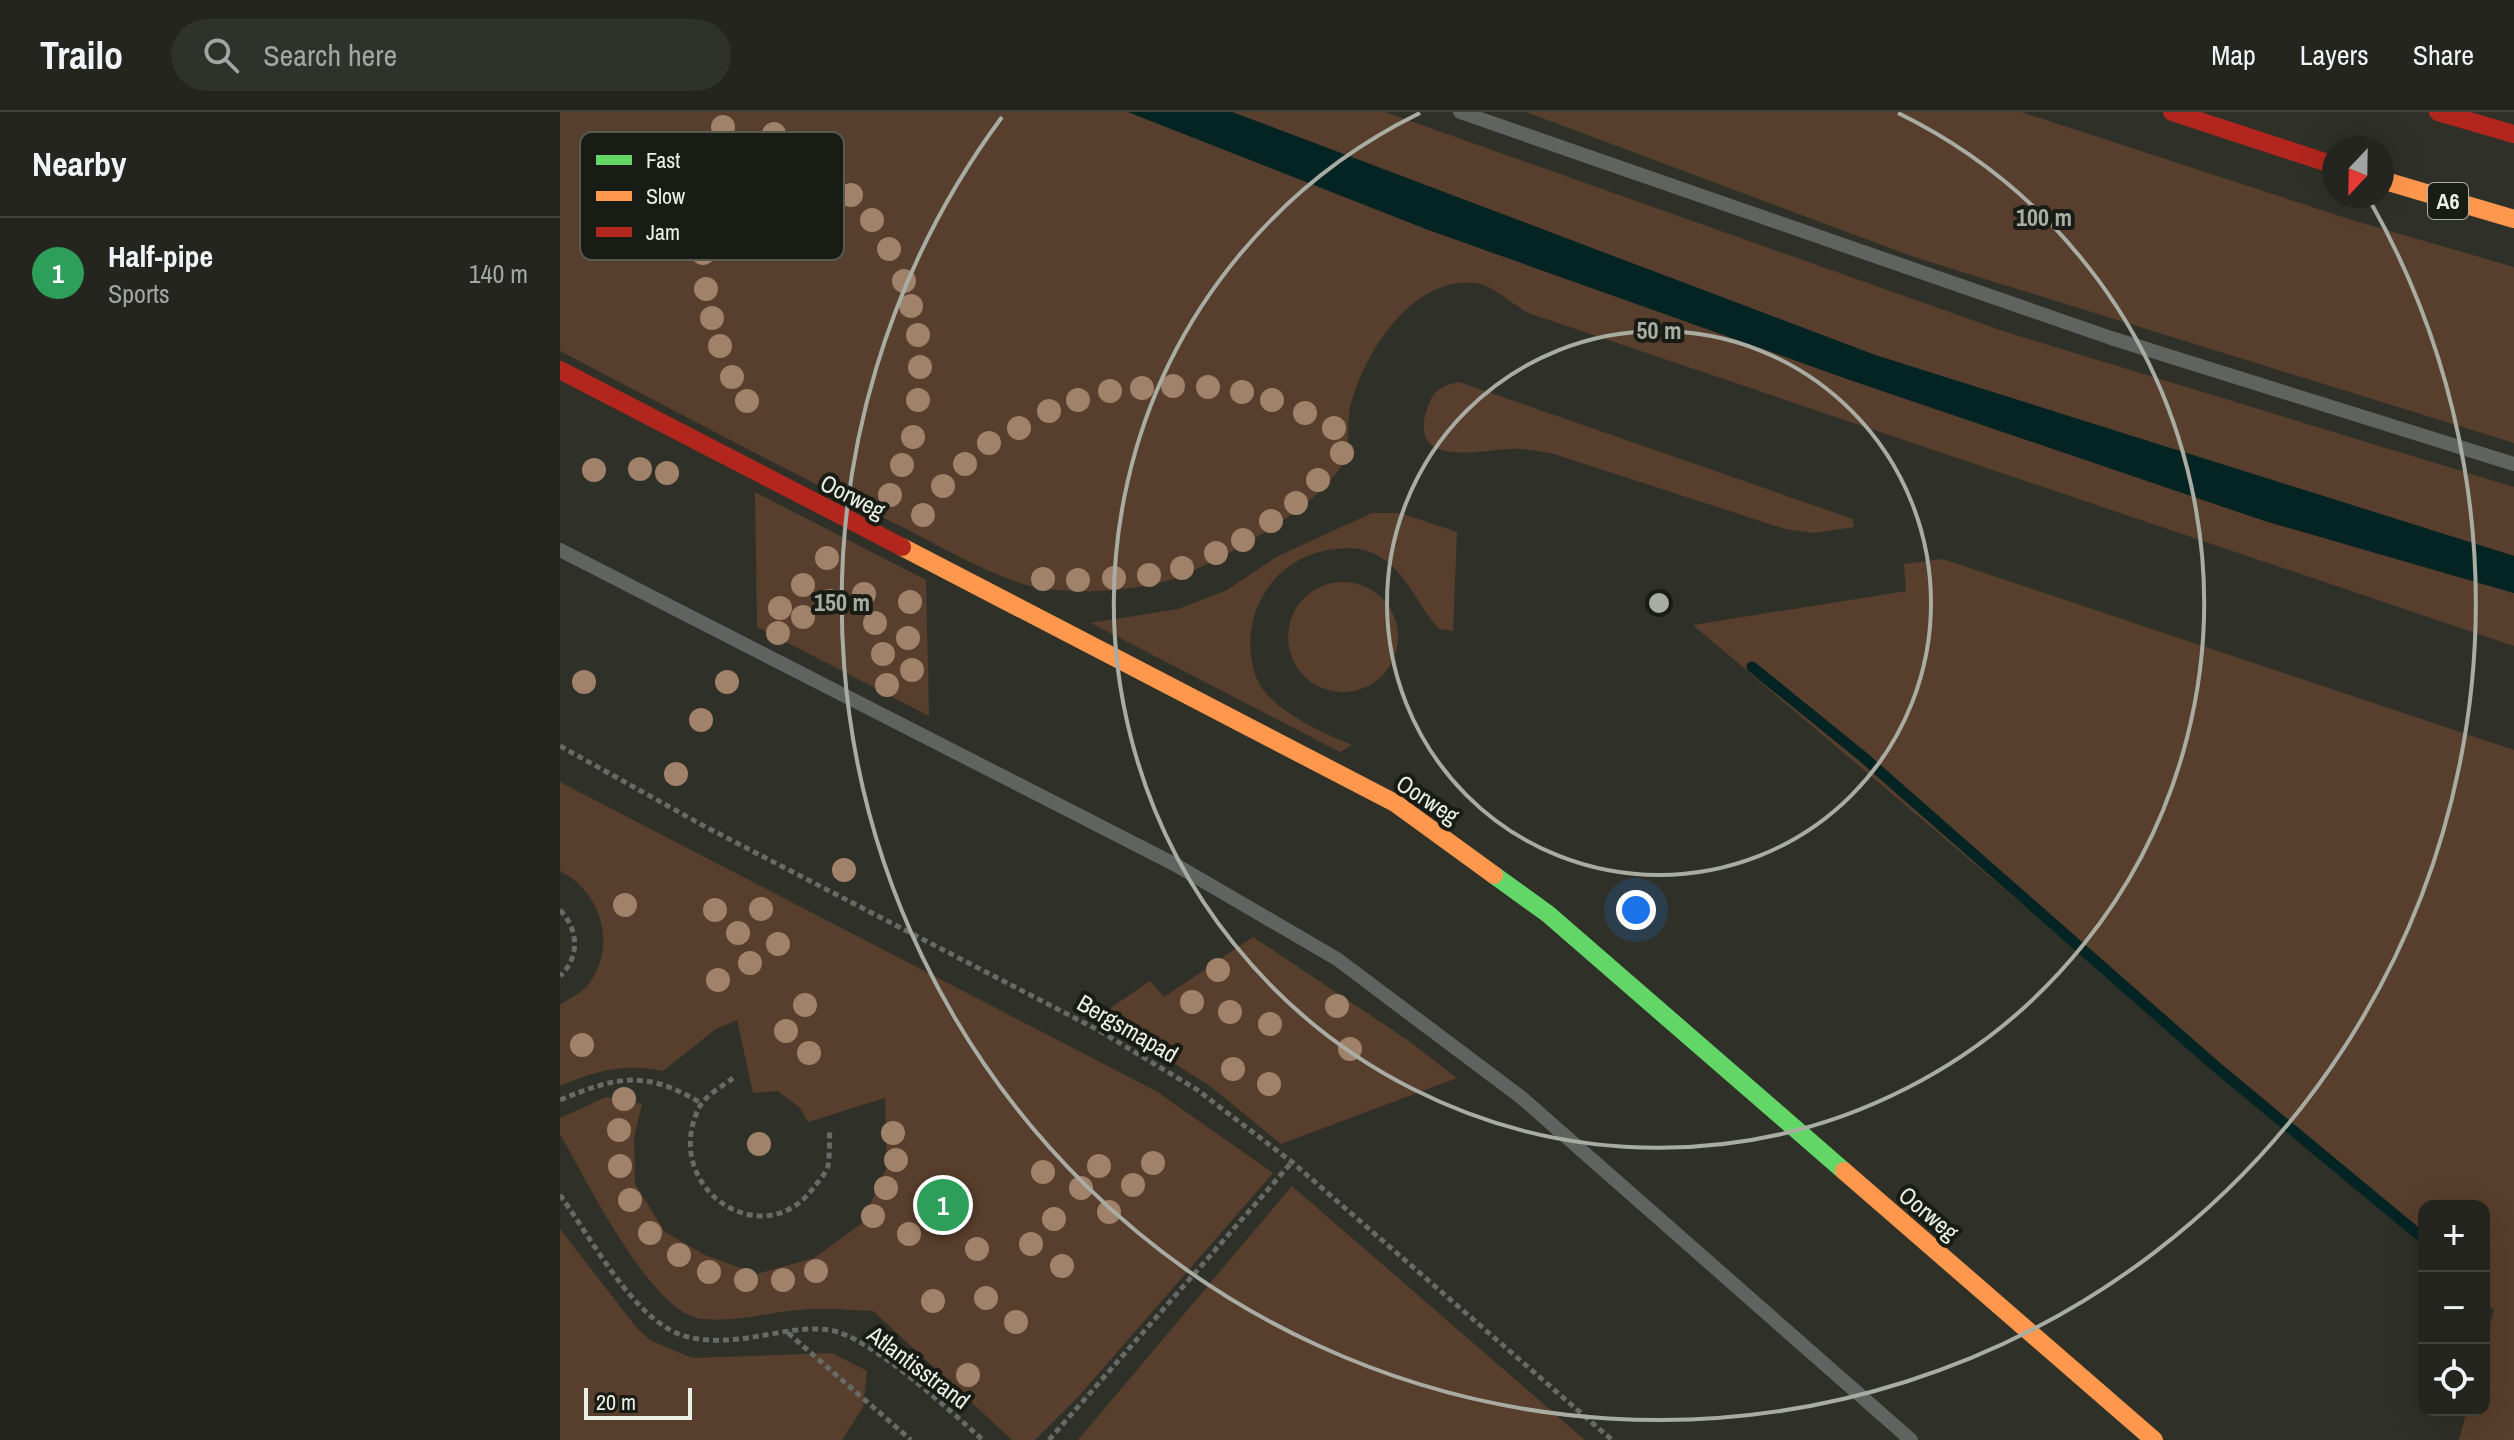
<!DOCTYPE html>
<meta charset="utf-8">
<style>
body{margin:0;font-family:"Archivo Narrow",sans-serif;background:#2f312b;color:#f1f3f6}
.controls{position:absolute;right:24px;bottom:24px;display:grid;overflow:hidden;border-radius:16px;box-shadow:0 8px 32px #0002}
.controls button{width:72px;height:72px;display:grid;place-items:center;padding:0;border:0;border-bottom:2px solid #40423c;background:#23251e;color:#f1f3f6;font:40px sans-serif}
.compass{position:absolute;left:1762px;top:24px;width:72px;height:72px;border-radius:50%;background:#23251e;box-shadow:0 8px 32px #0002;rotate:202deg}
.scale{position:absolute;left:24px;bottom:20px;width:108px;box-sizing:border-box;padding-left:8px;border:4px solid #ebefe4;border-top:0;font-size:22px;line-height:28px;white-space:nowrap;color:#ebefe4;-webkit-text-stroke:6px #191c14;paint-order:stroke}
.you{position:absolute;left:1076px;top:798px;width:28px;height:28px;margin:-20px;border:6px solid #fff;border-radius:50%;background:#1a73e8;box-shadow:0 0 0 12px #1a73e833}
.badge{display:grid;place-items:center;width:52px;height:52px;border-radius:50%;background:#a9aca2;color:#fff;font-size:26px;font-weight:700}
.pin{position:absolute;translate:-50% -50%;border:4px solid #fff;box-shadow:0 2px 8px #0006}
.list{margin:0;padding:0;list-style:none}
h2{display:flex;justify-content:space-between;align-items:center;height:104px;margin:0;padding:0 32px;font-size:34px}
h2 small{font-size:26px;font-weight:400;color:#a3a5a4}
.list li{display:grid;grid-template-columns:52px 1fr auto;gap:24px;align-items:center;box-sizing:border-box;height:112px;padding:0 32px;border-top:2px solid #40423c}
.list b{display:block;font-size:30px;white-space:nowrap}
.list p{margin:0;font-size:26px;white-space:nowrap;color:#a3a5a4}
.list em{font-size:26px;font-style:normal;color:#a3a5a4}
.icon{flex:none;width:44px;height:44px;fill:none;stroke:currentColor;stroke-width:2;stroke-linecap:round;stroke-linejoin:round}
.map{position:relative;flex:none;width:1954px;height:1328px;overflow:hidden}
header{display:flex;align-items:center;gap:48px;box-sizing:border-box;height:112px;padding:0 40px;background:#23251e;border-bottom:2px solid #40423c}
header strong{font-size:38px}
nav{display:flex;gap:44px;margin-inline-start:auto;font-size:28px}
.search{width:560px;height:72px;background:#2f312b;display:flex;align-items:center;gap:20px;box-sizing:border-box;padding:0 28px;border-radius:44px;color:#a3a5a4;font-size:30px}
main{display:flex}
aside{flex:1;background:#23251e}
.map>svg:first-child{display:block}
.green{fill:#583e2c}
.water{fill:#042423}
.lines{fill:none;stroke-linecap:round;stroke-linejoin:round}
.stream{stroke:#042423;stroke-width:11}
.path{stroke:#676a66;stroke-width:5;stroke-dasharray:6 4;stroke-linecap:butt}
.lane{stroke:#606460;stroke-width:14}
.fast{stroke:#63d668;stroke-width:18}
.slow{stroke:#ff974d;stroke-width:18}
.jam{stroke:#b3261e;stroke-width:18}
.tree{fill:#a08169}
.ring{fill:none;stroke:#a9aca2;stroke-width:4}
.labels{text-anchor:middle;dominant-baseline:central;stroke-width:8;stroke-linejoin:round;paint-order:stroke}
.shield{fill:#191c14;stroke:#acb0a6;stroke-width:2}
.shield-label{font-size:22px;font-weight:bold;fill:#ebefe4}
.street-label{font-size:24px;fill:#ebefe4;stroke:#191c14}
.key{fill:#191c14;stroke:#585b52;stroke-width:2}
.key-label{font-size:22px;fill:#ebefe4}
.centre{fill:#a9aca2;stroke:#191c14;stroke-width:4}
.ring-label{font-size:24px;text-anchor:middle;font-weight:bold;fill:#a9aca2;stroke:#191c14;stroke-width:8;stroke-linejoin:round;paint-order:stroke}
</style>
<header>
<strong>Trailo</strong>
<div class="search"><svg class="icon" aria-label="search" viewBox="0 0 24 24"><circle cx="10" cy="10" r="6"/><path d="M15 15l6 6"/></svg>Search here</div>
<nav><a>Map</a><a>Layers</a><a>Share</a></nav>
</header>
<main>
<aside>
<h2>Nearby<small></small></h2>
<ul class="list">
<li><span class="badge" style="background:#2e9e5b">1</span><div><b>Half-pipe</b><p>Sports</p></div><em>140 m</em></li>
</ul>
</aside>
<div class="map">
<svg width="1954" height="1328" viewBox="0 0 1954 1328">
<rect width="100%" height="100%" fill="#2f3128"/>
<g class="green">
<path d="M0 0H568L866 117 1290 268 1705 409 1954 481V534L968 201C954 193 932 173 916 171 853 164 806 238 791 292 785 313 793 337 780 356 753 398 667 445 621 464 582 480 501 485 460 471 417 457 375 431 334 411 222 356 111 297 0 239Z"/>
<path d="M672 0H825L1446 220 1954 375V444L1315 243Z"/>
<path d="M966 0H1461L1792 108 1954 155V331L1354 145Z"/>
<path d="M899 270 1293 407 1294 415 1255 421 1225 417 994 342C979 339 965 336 950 337 915 339 842 357 870 289 875 277 887 272 899 270Z"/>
<path d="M195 380 366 468 369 604 197 515Z"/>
<path d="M812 401H840L897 420 893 519 879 517C856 492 849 462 817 443 803 435 785 435 769 438 712 447 677 505 695 562 706 597 761 620 792 633L780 640 531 511 618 497 667 478 718 444Z"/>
<path d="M1383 447 1954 638V1328H1899L1907 1298H1924V1234L1934 1198 1924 1188V1094H1864V1133L1133 513 1346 479 1344 452Z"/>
<circle cx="783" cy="525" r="55"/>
<path d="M0 670 596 979 713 1061 519 1284 475 1328H452L313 1199C293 1199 272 1196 252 1197 215 1198 180 1211 142 1207 91 1202 25 1065 0 1022V1006L46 985 82 992 74 1025 75 1072 105 1120 145 1143 197 1162 254 1146 301 1112 327 1055 325 986 248 1010 240 996 218 979 193 981 177 908 156 917 103 959C64 951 36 959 0 974V893C8 887 20 882 26 875 59 837 42 780 0 759Z"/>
<path d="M693 825 849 929 897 966 721 1032 650 974 539 904 590 869 604 885Z"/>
<path d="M732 1074 1025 1328H518Z"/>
<path d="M0 1117 76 1215 90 1228 132 1246 272 1241 307 1259 303 1295 282 1328H0Z"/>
</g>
<path class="water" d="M568 0H672L1315 243 1954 444V481L1705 409 1290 268 866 117Z"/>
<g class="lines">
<path class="stream" d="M1192 555 1302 644 1654 953 1864 1127"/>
<g class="path">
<path d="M0 634 144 714 538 918 636 977 732 1050 1052 1328"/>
<path d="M0 798C19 818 20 845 0 864"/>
<path d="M173 966C163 974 146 983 140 994 98 1074 203 1146 254 1075 259 1069 266 1061 268 1054 270 1043 269 1029 270 1017"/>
<path d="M0 988C58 964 85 958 141 991"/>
<path d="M0 1083C29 1123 65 1191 107 1216 124 1227 146 1229 166 1228 199 1227 237 1213 270 1218 311 1225 390 1299 423 1328"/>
<path d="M228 1221 351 1328"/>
<path d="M489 1328 732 1050"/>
</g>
<g class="lane">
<path d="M900 0 1551 226 1954 352"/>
<path d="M0 438 614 752 777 847 962 986 1351 1328"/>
</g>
<path class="fast" d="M934 763 988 802 1284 1059"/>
<g class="slow">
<path d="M1822 68 1954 107"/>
<path d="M342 435 835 691 934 763"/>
<path d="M1284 1059 1594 1328"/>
</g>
<g class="jam">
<path d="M1612 0 1774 53"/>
<path d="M1878 0 1954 22"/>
<path d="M0 258 342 435"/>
</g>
</g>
<g class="tree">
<circle cx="163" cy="15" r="12"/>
<circle cx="214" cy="22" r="12"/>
<circle cx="291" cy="83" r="12"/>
<circle cx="312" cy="108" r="12"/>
<circle cx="329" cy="137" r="12"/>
<circle cx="143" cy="141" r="12"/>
<circle cx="344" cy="169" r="12"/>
<circle cx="146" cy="177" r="12"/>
<circle cx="351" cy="194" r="12"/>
<circle cx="152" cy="206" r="12"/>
<circle cx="358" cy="223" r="12"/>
<circle cx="160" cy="234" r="12"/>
<circle cx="360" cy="255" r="12"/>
<circle cx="172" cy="265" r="12"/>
<circle cx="613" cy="274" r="12"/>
<circle cx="648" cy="275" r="12"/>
<circle cx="582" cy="276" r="12"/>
<circle cx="550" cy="279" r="12"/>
<circle cx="682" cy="280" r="12"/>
<circle cx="358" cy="288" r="12"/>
<circle cx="518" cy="288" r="12"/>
<circle cx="712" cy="288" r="12"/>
<circle cx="187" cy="289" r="12"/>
<circle cx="489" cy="299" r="12"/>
<circle cx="745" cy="301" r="12"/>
<circle cx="459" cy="316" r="12"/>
<circle cx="774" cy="316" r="12"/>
<circle cx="353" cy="325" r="12"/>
<circle cx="429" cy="331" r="12"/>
<circle cx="782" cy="341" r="12"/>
<circle cx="405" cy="352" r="12"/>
<circle cx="342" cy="353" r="12"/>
<circle cx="80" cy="357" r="12"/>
<circle cx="34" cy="358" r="12"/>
<circle cx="107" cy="361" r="12"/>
<circle cx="758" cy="368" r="12"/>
<circle cx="383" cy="374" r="12"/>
<circle cx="330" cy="383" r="12"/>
<circle cx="736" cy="391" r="12"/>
<circle cx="363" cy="403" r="12"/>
<circle cx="711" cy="409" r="12"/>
<circle cx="683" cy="428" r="12"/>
<circle cx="656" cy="441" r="12"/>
<circle cx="267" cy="446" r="12"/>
<circle cx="622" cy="456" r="12"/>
<circle cx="589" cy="463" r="12"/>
<circle cx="554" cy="466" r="12"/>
<circle cx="483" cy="467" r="12"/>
<circle cx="518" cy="468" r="12"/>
<circle cx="243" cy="473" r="12"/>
<circle cx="304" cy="482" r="12"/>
<circle cx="270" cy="489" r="12"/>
<circle cx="350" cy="490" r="12"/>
<circle cx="220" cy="496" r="12"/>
<circle cx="243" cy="505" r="12"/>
<circle cx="315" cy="511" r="12"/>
<circle cx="218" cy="521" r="12"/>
<circle cx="348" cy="526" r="12"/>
<circle cx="323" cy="542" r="12"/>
<circle cx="352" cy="558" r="12"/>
<circle cx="24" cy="570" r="12"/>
<circle cx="167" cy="570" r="12"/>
<circle cx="327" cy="573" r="12"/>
<circle cx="141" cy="608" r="12"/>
<circle cx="116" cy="662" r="12"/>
<circle cx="284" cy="758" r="12"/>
<circle cx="65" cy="793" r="12"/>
<circle cx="201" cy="797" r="12"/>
<circle cx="155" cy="798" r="12"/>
<circle cx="178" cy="821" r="12"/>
<circle cx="218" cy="832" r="12"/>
<circle cx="190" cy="851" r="12"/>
<circle cx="658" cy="858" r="12"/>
<circle cx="158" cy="868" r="12"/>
<circle cx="632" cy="890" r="12"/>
<circle cx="245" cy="893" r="12"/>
<circle cx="777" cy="894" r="12"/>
<circle cx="670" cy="900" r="12"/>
<circle cx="710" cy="912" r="12"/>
<circle cx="226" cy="919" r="12"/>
<circle cx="22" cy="933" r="12"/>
<circle cx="790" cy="937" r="12"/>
<circle cx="249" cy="941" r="12"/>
<circle cx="673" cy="957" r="12"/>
<circle cx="709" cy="972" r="12"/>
<circle cx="64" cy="987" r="12"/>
<circle cx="59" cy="1018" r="12"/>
<circle cx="333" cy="1021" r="12"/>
<circle cx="199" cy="1032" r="12"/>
<circle cx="336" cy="1048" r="12"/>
<circle cx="593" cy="1051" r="12"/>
<circle cx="60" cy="1054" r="12"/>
<circle cx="539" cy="1054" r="12"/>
<circle cx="483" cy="1060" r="12"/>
<circle cx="573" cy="1073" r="12"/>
<circle cx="326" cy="1076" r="12"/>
<circle cx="521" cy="1076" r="12"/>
<circle cx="70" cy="1088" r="12"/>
<circle cx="549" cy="1100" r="12"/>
<circle cx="313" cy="1104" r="12"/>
<circle cx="494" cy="1107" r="12"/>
<circle cx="90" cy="1121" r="12"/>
<circle cx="349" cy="1122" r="12"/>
<circle cx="471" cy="1132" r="12"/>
<circle cx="417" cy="1137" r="12"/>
<circle cx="119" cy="1143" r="12"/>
<circle cx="502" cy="1154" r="12"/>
<circle cx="256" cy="1159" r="12"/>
<circle cx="149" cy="1160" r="12"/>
<circle cx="186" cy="1168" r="12"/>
<circle cx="223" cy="1168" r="12"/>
<circle cx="426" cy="1186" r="12"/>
<circle cx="373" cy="1189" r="12"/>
<circle cx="456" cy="1210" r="12"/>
<circle cx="408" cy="1263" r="12"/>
</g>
<g class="ring">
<circle cx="1099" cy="491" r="272"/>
<path d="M1338 1A545 545 0 1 1 860 1"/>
<path d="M1810 89A817 817 0 1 1 442 5"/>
</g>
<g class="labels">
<rect class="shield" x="1868" y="71" width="40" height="36" rx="6"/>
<g class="shield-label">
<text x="1888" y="89">A6</text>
</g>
<g class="street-label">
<text transform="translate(293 384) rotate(27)">Oorweg</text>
<text transform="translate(868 687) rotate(33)">Oorweg</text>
<text transform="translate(568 916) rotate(30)">Bergsmapad</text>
<text transform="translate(1369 1101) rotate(40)">Oorweg</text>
<text transform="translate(359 1255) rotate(37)">Atlantisstrand</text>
</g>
</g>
<rect x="20" y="20" width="264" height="128" rx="12" class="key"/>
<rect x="36" y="43" width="36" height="10" fill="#63d668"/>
<rect x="36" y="79" width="36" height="10" fill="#ff974d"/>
<rect x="36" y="115" width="36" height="10" fill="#b3261e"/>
<g class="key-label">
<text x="86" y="56">Fast</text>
<text x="86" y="92">Slow</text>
<text x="86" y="128">Jam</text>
</g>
<circle cx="1099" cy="491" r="12" class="centre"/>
<g class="ring-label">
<text x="1484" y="114">100 m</text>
<text x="1099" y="227">50 m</text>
<text x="282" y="499">150 m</text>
</g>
</svg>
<div class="controls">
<button>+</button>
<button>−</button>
<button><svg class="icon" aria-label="locate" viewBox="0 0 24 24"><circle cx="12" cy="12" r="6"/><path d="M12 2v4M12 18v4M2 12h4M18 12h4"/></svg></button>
</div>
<svg class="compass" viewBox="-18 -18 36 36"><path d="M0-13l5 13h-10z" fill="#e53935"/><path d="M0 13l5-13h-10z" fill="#a3a5a4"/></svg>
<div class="scale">20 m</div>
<div class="you"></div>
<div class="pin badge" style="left:383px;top:1093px;background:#2e9e5b">1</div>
</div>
</main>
